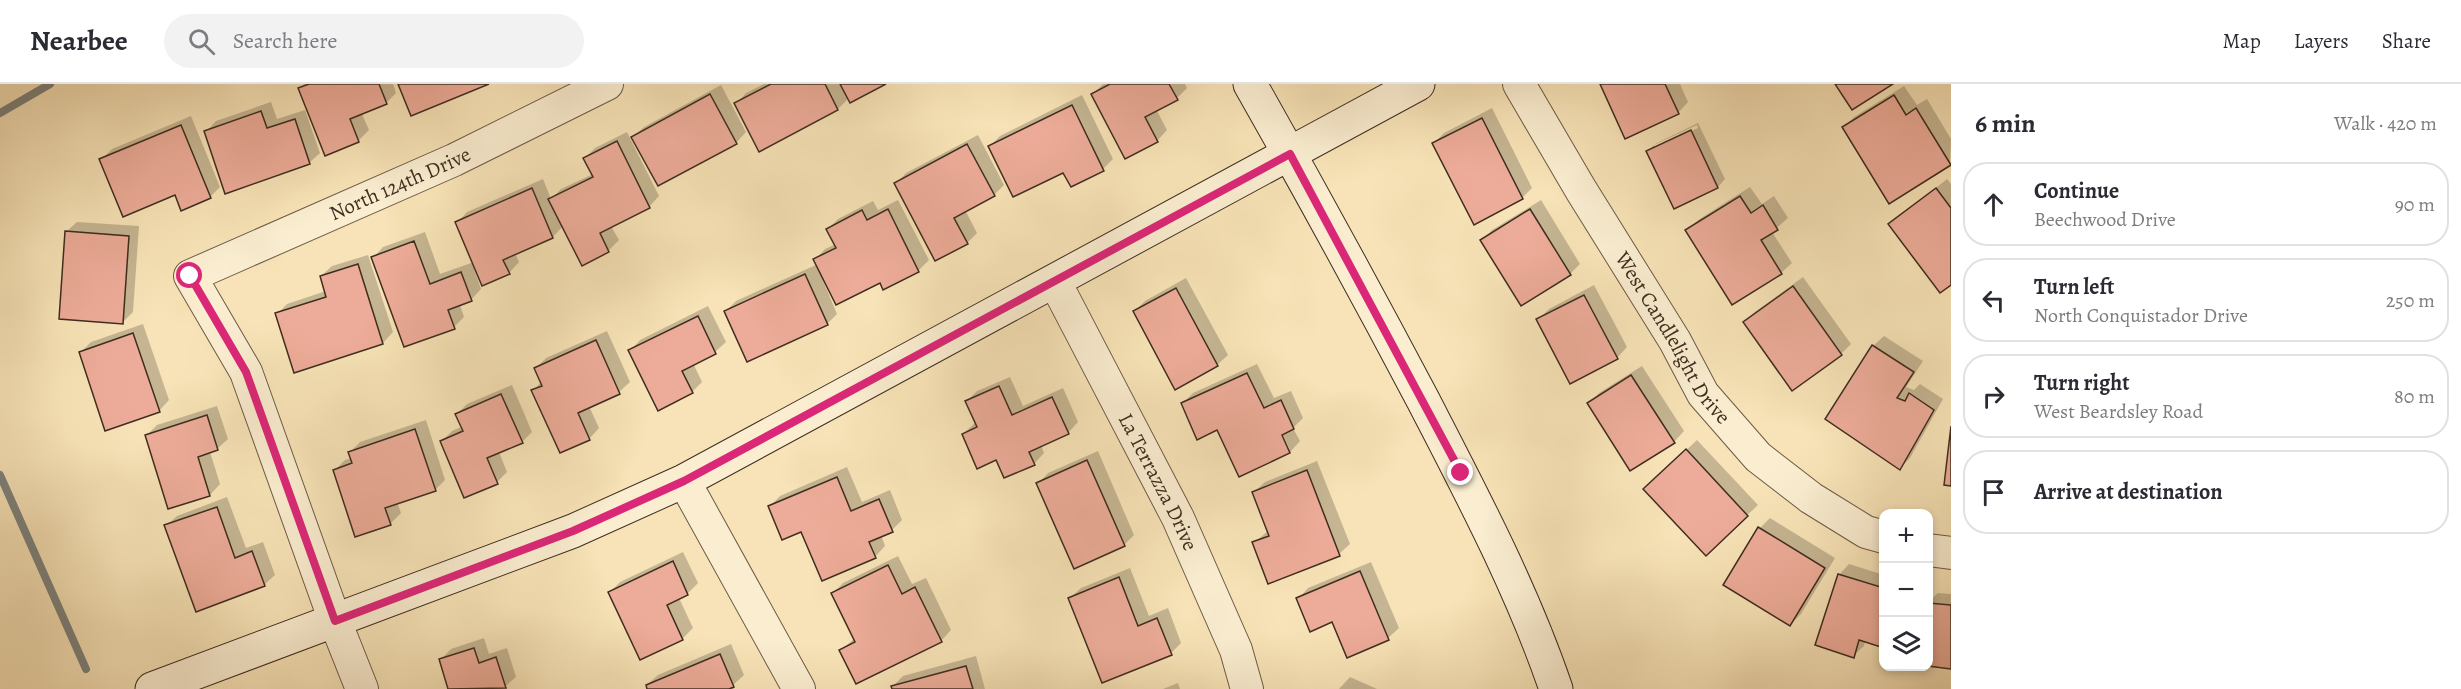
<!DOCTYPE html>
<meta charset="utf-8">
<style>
body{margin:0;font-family:Alegreya,serif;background:#f2f2f3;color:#2b2b33}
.controls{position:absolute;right:18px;bottom:18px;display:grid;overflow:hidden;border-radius:12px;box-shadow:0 3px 9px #0003}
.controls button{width:54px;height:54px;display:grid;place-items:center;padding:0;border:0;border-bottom:2px solid #e1e1e2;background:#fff;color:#2b2b33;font:30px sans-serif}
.stop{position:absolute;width:18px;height:18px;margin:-14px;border:4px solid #db2777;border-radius:50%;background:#fff}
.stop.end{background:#db2777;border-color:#fff;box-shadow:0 2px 6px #0008}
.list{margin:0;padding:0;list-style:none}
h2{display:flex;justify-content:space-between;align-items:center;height:78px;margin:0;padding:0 24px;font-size:26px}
h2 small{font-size:20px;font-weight:400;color:#7c7c81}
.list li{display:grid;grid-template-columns:39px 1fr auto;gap:18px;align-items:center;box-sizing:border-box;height:84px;margin:0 12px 12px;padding:0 12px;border:2px solid #e1e1e2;border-radius:24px}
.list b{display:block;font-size:22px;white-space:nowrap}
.list p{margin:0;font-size:20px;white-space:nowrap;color:#7c7c81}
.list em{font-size:20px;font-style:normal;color:#7c7c81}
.icon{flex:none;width:33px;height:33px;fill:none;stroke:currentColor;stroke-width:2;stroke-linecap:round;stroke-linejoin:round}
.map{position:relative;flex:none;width:1951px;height:605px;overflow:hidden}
header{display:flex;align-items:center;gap:36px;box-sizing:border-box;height:84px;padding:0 30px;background:#fff;border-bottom:2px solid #e1e1e2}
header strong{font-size:28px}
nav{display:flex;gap:33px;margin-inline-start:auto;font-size:21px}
.search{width:420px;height:54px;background:#f2f2f3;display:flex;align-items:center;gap:15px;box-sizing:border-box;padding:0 21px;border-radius:33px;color:#7c7c81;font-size:22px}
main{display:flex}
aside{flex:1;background:#fff}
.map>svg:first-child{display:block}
.shadow{fill:#0003;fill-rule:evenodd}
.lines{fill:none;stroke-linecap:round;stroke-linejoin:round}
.stream{stroke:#7c827d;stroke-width:8}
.building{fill:#edac99;stroke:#3f2d1f;stroke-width:1.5}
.street-casing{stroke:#6d5a45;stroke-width:34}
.secondary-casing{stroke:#3f2d1f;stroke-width:35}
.street{stroke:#faedd0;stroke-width:32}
.secondary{stroke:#faedd0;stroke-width:33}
.route{stroke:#db2777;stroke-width:8}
.labels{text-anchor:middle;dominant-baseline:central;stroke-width:4.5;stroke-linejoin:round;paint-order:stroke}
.street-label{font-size:21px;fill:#3f2d1f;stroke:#faedd0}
</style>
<header>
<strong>Nearbee</strong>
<div class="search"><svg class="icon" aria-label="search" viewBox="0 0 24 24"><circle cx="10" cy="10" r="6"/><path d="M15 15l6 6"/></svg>Search here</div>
<nav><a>Map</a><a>Layers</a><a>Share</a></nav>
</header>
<main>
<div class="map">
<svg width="1951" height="605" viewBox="0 0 1951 605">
<rect width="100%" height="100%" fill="#f7e3b7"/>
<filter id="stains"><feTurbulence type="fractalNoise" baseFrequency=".00333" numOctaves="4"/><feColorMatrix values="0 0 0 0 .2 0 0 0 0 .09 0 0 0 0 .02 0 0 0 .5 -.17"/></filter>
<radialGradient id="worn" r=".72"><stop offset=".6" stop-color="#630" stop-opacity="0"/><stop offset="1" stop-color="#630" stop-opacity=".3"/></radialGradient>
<g class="shadow">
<path d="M304 0H393L396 9 386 19 362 30 369 46 358 57 300 5Z"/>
<path d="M764 0H882L849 14 838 25 760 66 736 20 746 9Z"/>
<path d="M1103 0H1185L1187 4 1177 14 1156 25 1167 46 1157 57 1093 10Z"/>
<path d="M1602 0H1680L1688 18 1678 29Z"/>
<path d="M721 1 746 48 736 59 633 53 644 43Z"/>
<path d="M1904 2 1917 21 1927 15 1951 55 1950 80 1844 44 1854 33Z"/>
<path d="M1082 11 1113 75 1103 85 1064 87 990 62 1000 52Z"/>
<path d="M271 18 277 35 305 26 320 69 309 79 206 48 216 37Z"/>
<path d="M1492 24 1532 104 1522 114 1434 59 1444 49Z"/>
<path d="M191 32 220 103 210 113 175 109 101 76 112 65Z"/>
<path d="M1698 39 1725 95 1718 103 1674 123 1648 67 1655 60ZM1697 41 1698 44 1654 65V61Z"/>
<path d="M627 48 659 112 649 123 611 142 619 156 608 167 583 180 563 142 553 153 515 169 519 178 509 189 473 182 481 205 471 216 460 221 464 233 454 243 373 174 383 163 425 148 440 190 474 178 457 139 467 128 543 95 551 115 561 105 593 90 585 74 595 64Z"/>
<path d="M978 51 1004 101 994 111 965 126 977 149 967 159 896 100 906 89Z"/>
<path d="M1947 95 1951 100V199L1890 141Z"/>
<path d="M1750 103 1762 120 1774 112 1788 134 1772 148 1792 179 1781 189 1733 219 1687 147 1698 136Z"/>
<path d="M898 116 929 176 919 186 884 204 880 197 822 194 837 230 827 240 726 227 736 217 818 180 815 176 825 165 836 160 828 145 838 135 873 117 878 126Z"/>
<path d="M1541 116 1580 180 1570 190 1482 157 1492 146Z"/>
<path d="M77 138 139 142 133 228 123 238 66 148Z"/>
<path d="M368 171 393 248 383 259 277 230 287 220 326 207 321 192 332 182Z"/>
<path d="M1803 193 1851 260 1841 270 1745 238 1755 228Z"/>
<path d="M1186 194 1228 271 1217 281 1134 228 1145 217Z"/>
<path d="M1594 201 1627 263 1617 274 1538 236 1549 225Z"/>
<path d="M708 222 726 258 715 268 693 279 702 298 692 308 630 267 640 256Z"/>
<path d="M143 240 169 316 159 327 80 269 91 258Z"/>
<path d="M607 247 630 298 619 308 589 322 599 344 589 355 533 307 542 297 536 284 546 274Z"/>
<path d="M1884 252 1923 277 1906 303 1914 306 1920 300 1943 315 1910 374 1900 384 1873 262Z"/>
<path d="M1257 280 1274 314 1291 307 1303 334 1293 344 1300 357 1290 368 1240 391 1218 344 1182 320 1193 309ZM1280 344 1290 366H1287L1277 345Z"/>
<path d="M1642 282 1684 347 1674 358 1589 319 1599 309Z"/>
<path d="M1010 293 1023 322 1063 304 1078 338 1068 349 1041 361 1044 369 1034 380 997 374 963 350 976 338 967 317 977 307Z"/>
<path d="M512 301 532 348 522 358 499 368 507 388 497 398 442 357 452 347 463 342 457 330 467 320Z"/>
<path d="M217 322 228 355 217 365 210 368 220 400 210 411 147 351 157 341Z"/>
<path d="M426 336 445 396 435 406 397 418 401 429 390 440 335 386 345 376 352 374 350 368 360 358Z"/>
<path d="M1697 356 1758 421 1706 470 1656 395Z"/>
<path d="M1098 367 1134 451 1124 461 1038 400 1048 389Z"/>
<path d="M1317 377 1350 460 1339 470 1269 498 1254 459 1269 446 1254 408 1265 398Z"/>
<path d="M847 383 862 418 890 406 902 436 892 446 881 451 885 462 875 473 802 446 770 422 780 412Z"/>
<path d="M227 413 246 464 263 458 275 491 264 501 166 442 177 432Z"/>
<path d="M1770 434 1835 474 1801 530 1790 541 1726 501 1760 444Z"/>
<path d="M683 468 698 499 687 510 679 514 693 544 683 554 641 574 610 508 620 498Z"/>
<path d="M898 472 912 500 926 494 951 546 941 557 841 566 855 554 833 509 843 499Z"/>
<path d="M1371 478 1399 544 1388 554 1348 572 1333 536 1298 515 1308 504Z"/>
<path d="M1849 480 1884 491V562L1865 557 1864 562 1853 572 1839 491Z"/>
<path d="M1130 484 1149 532 1168 524 1181 559 1171 569 1070 514 1081 504Z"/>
<path d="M1938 509 1951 510V583L1928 580V518Z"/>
<path d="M484 554 489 570 507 564 516 593 502 605H450L441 575 451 565Z"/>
<path d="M731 560 744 591 732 602 734 605H649L647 601 658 591Z"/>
<path d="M976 572 985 605H893V602L903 592Z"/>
<path d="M1350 593 1377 605H1339Z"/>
<path d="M1178 599 1180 605H1163Z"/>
</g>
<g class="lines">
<g class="stream">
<path d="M0 29 50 0"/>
<path d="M0 391 86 585"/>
</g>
</g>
<g class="building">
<path d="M309 0H379L387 20 350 35 359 58 325 72 298 4Z"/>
<path d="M398 0H489L411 32Z"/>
<path d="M771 0H825L838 26 759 68 734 19Z"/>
<path d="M840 0H886L850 19Z"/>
<path d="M1110 0H1169L1178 16 1145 33 1158 58 1125 75 1091 10Z"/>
<path d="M1600 0H1665L1679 30 1625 55Z"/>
<path d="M1835 0H1893L1852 26Z"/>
<path d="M710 10 737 60 658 102 631 53Z"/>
<path d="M1894 11 1906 31 1916 24 1951 81 1889 120 1842 43Z"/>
<path d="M1072 21 1104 87 1071 103 1063 89 1013 113 988 62Z"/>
<path d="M261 27 267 44 295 35 310 80 225 110 204 47Z"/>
<path d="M1482 34 1523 115 1474 141 1432 59Z"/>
<path d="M181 41 211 114 181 127 175 111 123 133 99 75Z"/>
<path d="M1691 46 1718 104 1674 125 1646 67Z"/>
<path d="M617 57 650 124 600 149 609 168 582 182 548 115 593 93 583 74Z"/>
<path d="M967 60 995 112 954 134 968 160 935 177 894 99Z"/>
<path d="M532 104 553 154 503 176 510 190 482 202 455 138Z"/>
<path d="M1936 104 1951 124V201L1940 209 1888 140Z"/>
<path d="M1740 112 1751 129 1763 121 1778 146 1761 156 1782 190 1732 221 1685 146Z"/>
<path d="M888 125 919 188 883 206 880 199 836 221 813 175 836 164 826 145 862 126 867 136Z"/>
<path d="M1530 125 1571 191 1521 222 1480 156Z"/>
<path d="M65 147 129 152 123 240 59 235Z"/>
<path d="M414 157 430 200 461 188 472 217 448 226 455 245 404 263 371 173Z"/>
<path d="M358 180 383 260 294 289 275 229 326 213 320 192Z"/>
<path d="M805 190 828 241 747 278 724 227Z"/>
<path d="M1793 202 1842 271 1792 307 1743 238Z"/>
<path d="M1176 204 1218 282 1175 306 1133 227Z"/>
<path d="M1584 211 1618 275 1570 300 1536 235Z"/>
<path d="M698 232 716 270 682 287 693 309 658 327 628 266Z"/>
<path d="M133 249 160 328 105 347 79 268Z"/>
<path d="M596 256 620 310 578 329 590 356 560 369 531 306 542 302 534 284Z"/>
<path d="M1872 261 1914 288 1897 314 1905 317 1909 309 1934 326 1900 386 1825 335Z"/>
<path d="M1247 289 1264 324 1281 316 1294 345 1282 351 1290 369 1239 393 1217 346 1197 356 1181 319Z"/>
<path d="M1631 291 1675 359 1630 387 1587 319Z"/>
<path d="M999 302 1012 331 1052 313 1069 350 1029 368 1035 381 1004 394 996 376 977 385 962 350 977 343 965 317Z"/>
<path d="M501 310 523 359 487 374 498 400 464 414 440 357 463 347 455 330Z"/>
<path d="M207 331 218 366 198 373 210 412 168 425 145 351Z"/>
<path d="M1951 342V402L1944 401Z"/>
<path d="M415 345 436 407 385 424 391 441 355 453 333 386 352 379 348 368Z"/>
<path d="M1686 365 1748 432 1706 472 1643 405Z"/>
<path d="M1087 376 1125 462 1074 485 1036 399Z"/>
<path d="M1307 386 1340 472 1268 500 1252 458 1269 452 1252 408Z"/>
<path d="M837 393 851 427 879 415 893 448 869 458 876 474 822 497 801 448 782 456 768 422Z"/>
<path d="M217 423 235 474 252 467 265 502 196 528 164 441Z"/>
<path d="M1758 443 1825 484 1790 542 1723 501Z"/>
<path d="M673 477 688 511 667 521 683 556 640 576 608 508Z"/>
<path d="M888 481 902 510 915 503 942 558 856 600 839 566 855 558 831 509Z"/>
<path d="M1360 487 1389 556 1347 574 1332 538 1310 548 1296 514Z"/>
<path d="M1838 490 1884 504V564L1859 556 1854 574 1815 561Z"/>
<path d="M1119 493 1138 542 1157 534 1172 571 1102 599 1068 514Z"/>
<path d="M1928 519 1951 521V585L1928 582Z"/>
<path d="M474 564 479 579 496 573 506 604 448 605 439 575Z"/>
<path d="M720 570 734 603 729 605H647L646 601Z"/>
<path d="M966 582 973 605H892L891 602Z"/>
</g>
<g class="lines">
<defs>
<g id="street">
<path id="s1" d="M1519 0 1581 106 1675 257 1703 310 1758 373 1811 414 1866 448 1884 453"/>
<path id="s2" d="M1055 198 1178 434 1236 566 1247 605"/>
<path d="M684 397 799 605"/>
<path d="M1928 466 1951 469"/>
<path id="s3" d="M362 605 335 537 246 288 190 192 454 76 607 0"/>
</g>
<g id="secondary">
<path d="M1250 0C1309 104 1367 210 1423 316 1471 409 1522 505 1556 605"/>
<path d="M152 605 573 447 684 397 1418 0"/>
</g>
</defs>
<use href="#street" class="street-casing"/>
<use href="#secondary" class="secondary-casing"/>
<use href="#street" class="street"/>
<use href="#secondary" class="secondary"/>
</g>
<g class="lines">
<path class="route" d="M190 192 246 288 335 537 573 447 684 397 1290 70 1461 389"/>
</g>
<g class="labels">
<g class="street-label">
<text stroke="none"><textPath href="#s3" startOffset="678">North 124th Drive</textPath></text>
<text stroke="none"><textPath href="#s1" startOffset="297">West Candlelight Drive</textPath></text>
<text stroke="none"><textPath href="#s2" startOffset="225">La Terrazza Drive</textPath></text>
</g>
</g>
<rect width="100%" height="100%" filter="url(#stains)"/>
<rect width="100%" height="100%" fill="url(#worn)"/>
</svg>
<div class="controls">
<button>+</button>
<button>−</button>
<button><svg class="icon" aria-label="layers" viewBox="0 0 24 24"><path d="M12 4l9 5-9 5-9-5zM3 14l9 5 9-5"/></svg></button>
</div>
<div class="stop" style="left:190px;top:192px"></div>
<div class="stop end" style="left:1461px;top:389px"></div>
</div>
<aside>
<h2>6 min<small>Walk · 420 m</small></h2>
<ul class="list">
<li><svg class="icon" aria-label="ahead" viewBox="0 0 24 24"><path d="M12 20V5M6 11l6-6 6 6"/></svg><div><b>Continue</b><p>Beechwood Drive</p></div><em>90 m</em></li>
<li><svg class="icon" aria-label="left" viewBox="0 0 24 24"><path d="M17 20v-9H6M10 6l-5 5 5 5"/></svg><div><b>Turn left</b><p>North Conquistador Drive</p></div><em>250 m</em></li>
<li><svg class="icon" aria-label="right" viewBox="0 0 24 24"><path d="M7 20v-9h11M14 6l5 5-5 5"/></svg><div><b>Turn right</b><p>West Beardsley Road</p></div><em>80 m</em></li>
<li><svg class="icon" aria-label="arrive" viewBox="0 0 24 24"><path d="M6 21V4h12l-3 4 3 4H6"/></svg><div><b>Arrive at destination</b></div></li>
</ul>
</aside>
</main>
